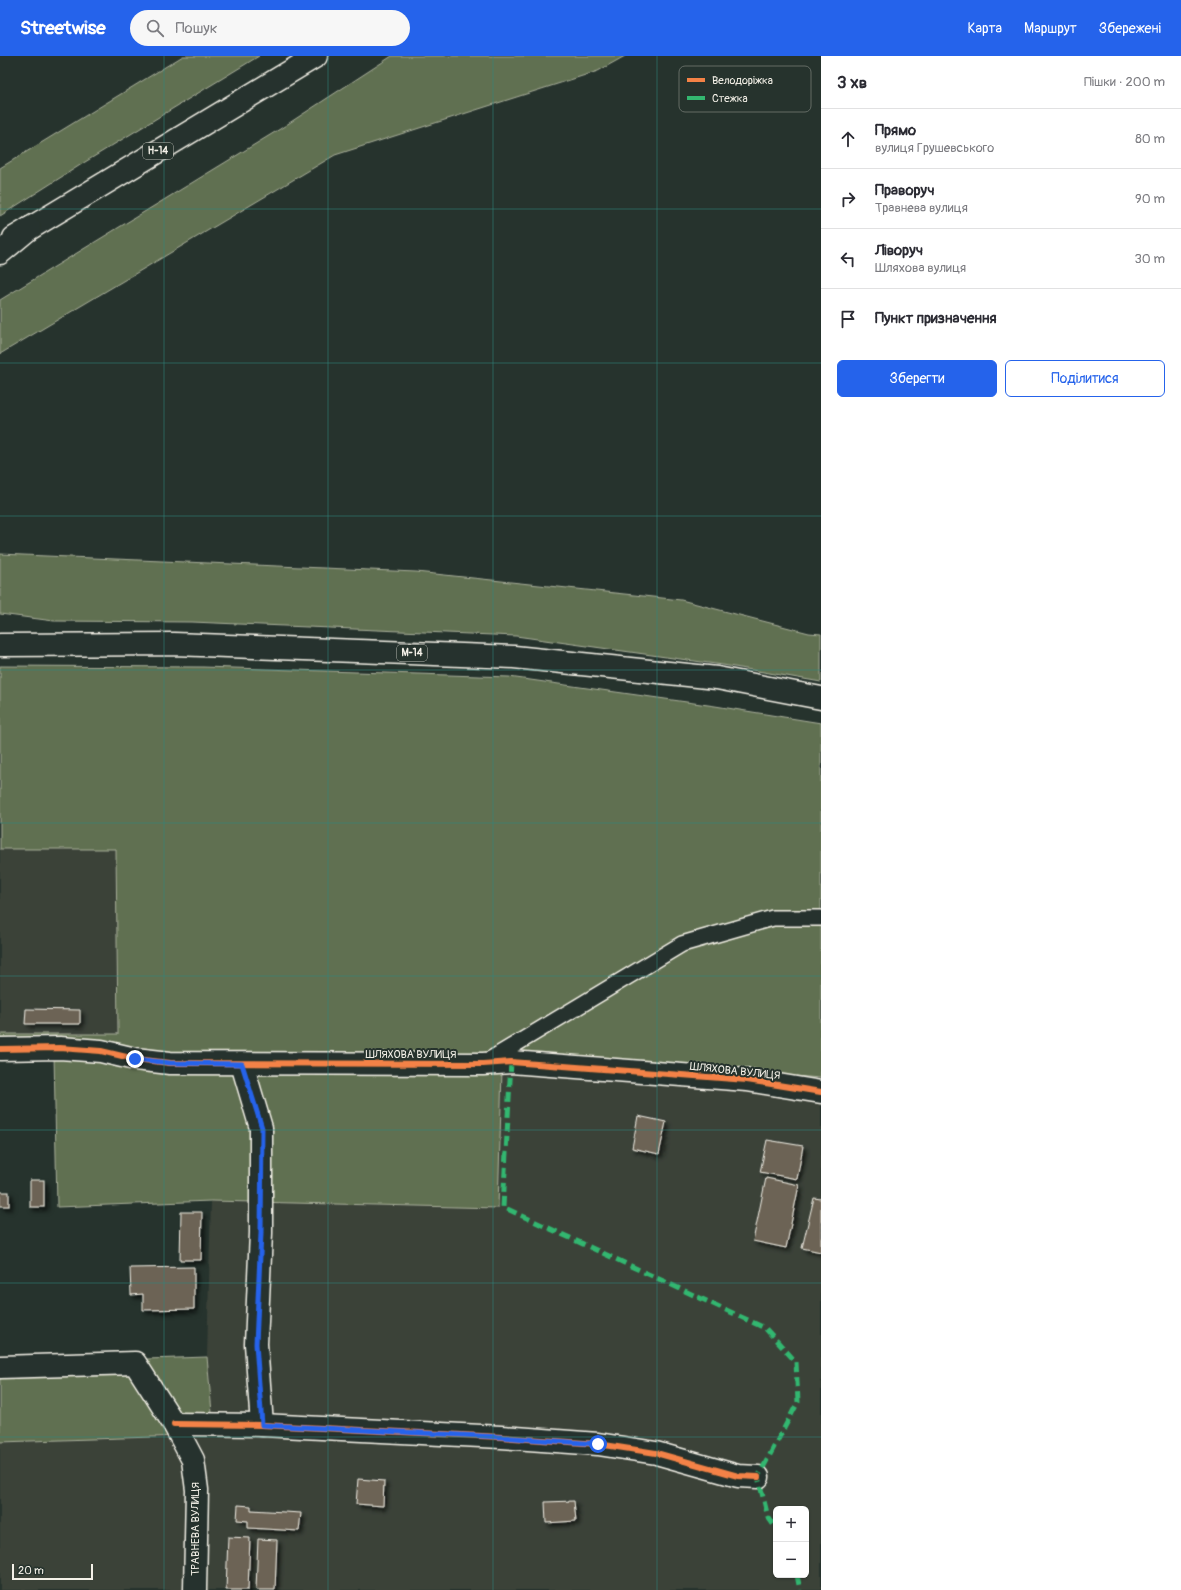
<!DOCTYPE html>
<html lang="uk">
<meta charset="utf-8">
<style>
body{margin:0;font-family:Pangolin,sans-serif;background:#f7f7f7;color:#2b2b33}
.controls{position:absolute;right:12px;bottom:12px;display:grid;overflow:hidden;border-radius:6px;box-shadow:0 1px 3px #0004}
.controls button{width:36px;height:36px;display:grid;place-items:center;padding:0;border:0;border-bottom:1px solid #e1e1e2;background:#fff;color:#2b2b33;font:20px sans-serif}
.scale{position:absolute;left:12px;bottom:10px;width:81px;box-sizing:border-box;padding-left:4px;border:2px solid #f4f1e8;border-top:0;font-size:11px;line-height:14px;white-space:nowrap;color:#f4f1e8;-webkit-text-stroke:3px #26332d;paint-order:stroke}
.stop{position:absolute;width:12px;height:12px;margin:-9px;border:3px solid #2563eb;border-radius:50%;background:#fff}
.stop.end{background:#2563eb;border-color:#fff;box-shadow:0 1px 4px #0008}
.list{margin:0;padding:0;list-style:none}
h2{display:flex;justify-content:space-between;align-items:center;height:52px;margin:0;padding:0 16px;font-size:17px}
h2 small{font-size:13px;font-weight:400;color:#7c7c81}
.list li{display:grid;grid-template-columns:26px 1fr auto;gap:12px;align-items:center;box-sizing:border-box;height:60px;padding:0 16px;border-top:1px solid #e1e1e2}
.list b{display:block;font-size:15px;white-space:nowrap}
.list p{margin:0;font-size:13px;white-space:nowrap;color:#7c7c81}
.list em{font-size:13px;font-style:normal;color:#7c7c81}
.actions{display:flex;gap:8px;padding:12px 16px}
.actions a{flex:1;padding:9px 0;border:1px solid #2563eb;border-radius:6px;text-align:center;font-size:14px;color:#2563eb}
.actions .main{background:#2563eb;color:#fff}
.icon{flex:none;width:22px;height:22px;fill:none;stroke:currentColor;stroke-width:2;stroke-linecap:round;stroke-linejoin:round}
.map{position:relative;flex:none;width:821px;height:1534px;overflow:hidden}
header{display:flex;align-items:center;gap:24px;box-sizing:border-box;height:56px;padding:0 20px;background:#2563eb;color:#fff}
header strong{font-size:19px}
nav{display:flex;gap:22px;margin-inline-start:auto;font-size:14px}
.search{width:280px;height:36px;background:#f7f7f7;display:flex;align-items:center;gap:10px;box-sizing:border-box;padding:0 14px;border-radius:22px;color:#7c7c81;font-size:15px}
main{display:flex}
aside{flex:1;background:#fff}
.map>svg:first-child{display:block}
.built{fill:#3b4239;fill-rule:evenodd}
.green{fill:#617051;stroke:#aab09c}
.building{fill:#6c6455;stroke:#f4f1e8;filter:url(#shadow)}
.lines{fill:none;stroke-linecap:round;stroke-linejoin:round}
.lane-casing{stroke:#f4f1e8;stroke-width:18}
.street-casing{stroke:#f4f1e8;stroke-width:25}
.primary-casing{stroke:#f4f1e8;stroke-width:25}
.highway-casing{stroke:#f4f1e8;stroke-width:25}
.lane{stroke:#26332d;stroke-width:15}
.street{stroke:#26332d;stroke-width:22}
.primary{stroke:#26332d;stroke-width:22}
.highway{stroke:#26332d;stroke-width:22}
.quiet{stroke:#33b770;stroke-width:5;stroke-dasharray:10 5;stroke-linecap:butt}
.cycleway-casing{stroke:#26332d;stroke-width:8}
.cycleway{stroke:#f48246;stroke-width:6}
.route{stroke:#2563eb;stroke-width:5}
.grid{fill:none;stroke:#318880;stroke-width:1;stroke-opacity:0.55}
.labels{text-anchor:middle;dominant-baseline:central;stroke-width:4;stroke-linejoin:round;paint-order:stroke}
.shield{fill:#26332d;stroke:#b6b8b0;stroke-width:1}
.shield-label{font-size:10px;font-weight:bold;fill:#f4f1e8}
.street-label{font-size:11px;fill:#f4f1e8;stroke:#26332d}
.key{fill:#26332d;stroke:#646c65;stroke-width:1}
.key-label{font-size:11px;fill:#f4f1e8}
</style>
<header>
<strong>Streetwise</strong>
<div class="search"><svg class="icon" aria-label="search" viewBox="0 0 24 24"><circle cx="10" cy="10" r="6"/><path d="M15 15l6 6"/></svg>Пошук</div>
<nav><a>Карта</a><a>Маршрут</a><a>Збережені</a></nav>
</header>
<main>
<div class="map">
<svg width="821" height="1534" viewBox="0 0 821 1534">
<defs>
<filter id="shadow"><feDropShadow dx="3.5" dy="3.5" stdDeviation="2" flood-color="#0009"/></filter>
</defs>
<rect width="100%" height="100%" fill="#26332d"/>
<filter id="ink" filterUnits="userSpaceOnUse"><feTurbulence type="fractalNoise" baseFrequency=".025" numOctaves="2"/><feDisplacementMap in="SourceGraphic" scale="8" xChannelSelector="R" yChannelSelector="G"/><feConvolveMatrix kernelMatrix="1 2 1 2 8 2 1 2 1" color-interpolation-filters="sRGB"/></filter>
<g filter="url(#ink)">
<g class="built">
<path d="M0 793H116L118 979 0 978Z"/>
<path d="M502 1014 807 1032V1020L821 1022V1534H0V1386L214 1379 207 1301 211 1145 497 1152ZM776 1453H806V1519H776Z"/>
</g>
<g class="green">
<path d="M183 0H259L85 106 0 160V112Z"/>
<path d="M392 0H625L598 15 335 99 0 298V244L280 73Z"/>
<path d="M0 498 416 516 681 544 809 577 821 578V626L723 609 516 580 192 566 54 565 0 558Z"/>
<path d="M0 610 203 611 509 621 715 650 821 667V1022L608 1006 243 1002 0 986V978H118L116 793H0Z"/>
<path d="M54 999 502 1014 498 1152 211 1145 57 1151Z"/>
<path d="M207 1301 214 1379 0 1386V1315L148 1311 147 1303Z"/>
</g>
<g class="building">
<path d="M26 953 80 954V968H25Z"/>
<path d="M638 1060 666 1066 659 1098 632 1092Z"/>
<path d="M767 1084 803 1090 797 1123 760 1116Z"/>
<path d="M766 1122 799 1129 786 1192 753 1185Z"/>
<rect x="30" y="1124" width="14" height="27"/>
<rect x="0" y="1136" width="9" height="14"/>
<path d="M814 1142 821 1143V1196L802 1192Z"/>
<path d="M181 1156H202L201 1204H180Z"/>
<path d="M194 1211V1253L143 1254V1238L131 1239 130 1212Z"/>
<path d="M358 1423 384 1425 383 1450 356 1448Z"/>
<path d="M574 1445 576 1465 546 1467 545 1446Z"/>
<path d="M238 1449 251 1450V1454L301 1457 299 1475 248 1472V1465L237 1464Z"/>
<path d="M228 1481 250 1482 248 1534H226Z"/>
<path d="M258 1483 277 1484 275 1534H256Z"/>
</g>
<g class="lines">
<defs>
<path id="lane" d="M486 1006 682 888 773 862H821"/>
<g id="street">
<path d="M0 993 60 992 101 995 135 1003 170 1007 483 1008 511 1006 747 1024 821 1036"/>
<path d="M242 1008 261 1072V1177L256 1288 262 1369"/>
<path d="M0 1311 135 1307 174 1368 193 1404 197 1434 195 1534"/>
<path d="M174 1368 262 1369 501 1381 598 1388 656 1397 738 1420 758 1421"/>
</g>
<path id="primary" d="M14 182 316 0"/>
<g id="highway">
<path d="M0 197 30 172"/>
<path d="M0 589 174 588 514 601 717 622 821 642"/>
</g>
</defs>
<use href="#lane" class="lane-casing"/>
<use href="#street" class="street-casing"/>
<use href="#primary" class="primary-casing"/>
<use href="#highway" class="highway-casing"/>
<use href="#lane" class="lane"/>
<use href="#street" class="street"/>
<use href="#primary" class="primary"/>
<use href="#highway" class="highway"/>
<g class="quiet">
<path d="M511 1006 503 1151 765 1272 796 1306 798 1346 758 1421 768 1461 776 1472"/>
<path d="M797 1519 800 1534"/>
</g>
<defs>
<g id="cycleway">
<path d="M0 993 60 992 101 995 135 1003 170 1007 483 1008 511 1006 747 1024 821 1036"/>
<path d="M174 1368 262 1369 501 1381 598 1388 656 1397 738 1420 758 1421"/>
</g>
</defs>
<use href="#cycleway" class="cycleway-casing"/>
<use href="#cycleway" class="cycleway"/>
</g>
</g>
<g class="lines" filter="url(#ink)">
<path class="route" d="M135 1003 170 1007 242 1008 262 1072 261 1177 256 1288 262 1369 501 1381 598 1388"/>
</g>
<path class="grid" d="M164 0V1534M328 0V1534M493 0V1534M657 0V1534M0 153H821M0 307H821M0 460H821M0 614H821M0 767H821M0 920H821M0 1074H821M0 1227H821M0 1381H821"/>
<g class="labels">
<g class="shield">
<rect x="143" y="87" width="30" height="16" rx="3"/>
<rect x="397" y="589" width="30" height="16" rx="3"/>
</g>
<g class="shield-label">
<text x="158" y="95">Н-14</text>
<text x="412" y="597">М-14</text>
</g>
<g class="street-label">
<text x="411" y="998">ШЛЯХОВА ВУЛИЦЯ</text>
<text transform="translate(735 1015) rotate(6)">ШЛЯХОВА ВУЛИЦЯ</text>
<text transform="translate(195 1473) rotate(-90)">ТРАВНЕВА ВУЛИЦЯ</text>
</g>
</g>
<rect x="679" y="10" width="132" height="46" rx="6" class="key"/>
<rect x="687" y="22" width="18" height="4" fill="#f48246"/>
<rect x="687" y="40" width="18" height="4" fill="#33b770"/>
<g class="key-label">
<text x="712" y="28">Велодоріжка</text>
<text x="712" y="46">Стежка</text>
</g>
</svg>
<div class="controls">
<button>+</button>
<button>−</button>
</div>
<div class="scale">20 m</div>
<div class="stop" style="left:598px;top:1388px"></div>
<div class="stop end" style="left:135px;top:1003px"></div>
</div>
<aside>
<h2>3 хв<small>Пішки · 200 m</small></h2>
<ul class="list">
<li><svg class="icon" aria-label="ahead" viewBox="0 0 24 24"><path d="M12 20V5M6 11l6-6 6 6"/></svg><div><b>Прямо</b><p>вулиця Грушевського</p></div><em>80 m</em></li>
<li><svg class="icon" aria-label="right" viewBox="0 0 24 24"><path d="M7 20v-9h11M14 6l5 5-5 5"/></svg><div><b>Праворуч</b><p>Травнева вулиця</p></div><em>90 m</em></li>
<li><svg class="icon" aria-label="left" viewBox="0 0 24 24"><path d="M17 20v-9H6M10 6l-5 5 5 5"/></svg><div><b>Ліворуч</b><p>Шляхова вулиця</p></div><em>30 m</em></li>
<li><svg class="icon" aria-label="arrive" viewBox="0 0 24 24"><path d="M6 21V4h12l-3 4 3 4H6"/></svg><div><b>Пункт призначення</b></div></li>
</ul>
<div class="actions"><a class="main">Зберегти</a><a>Поділитися</a></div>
</aside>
</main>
